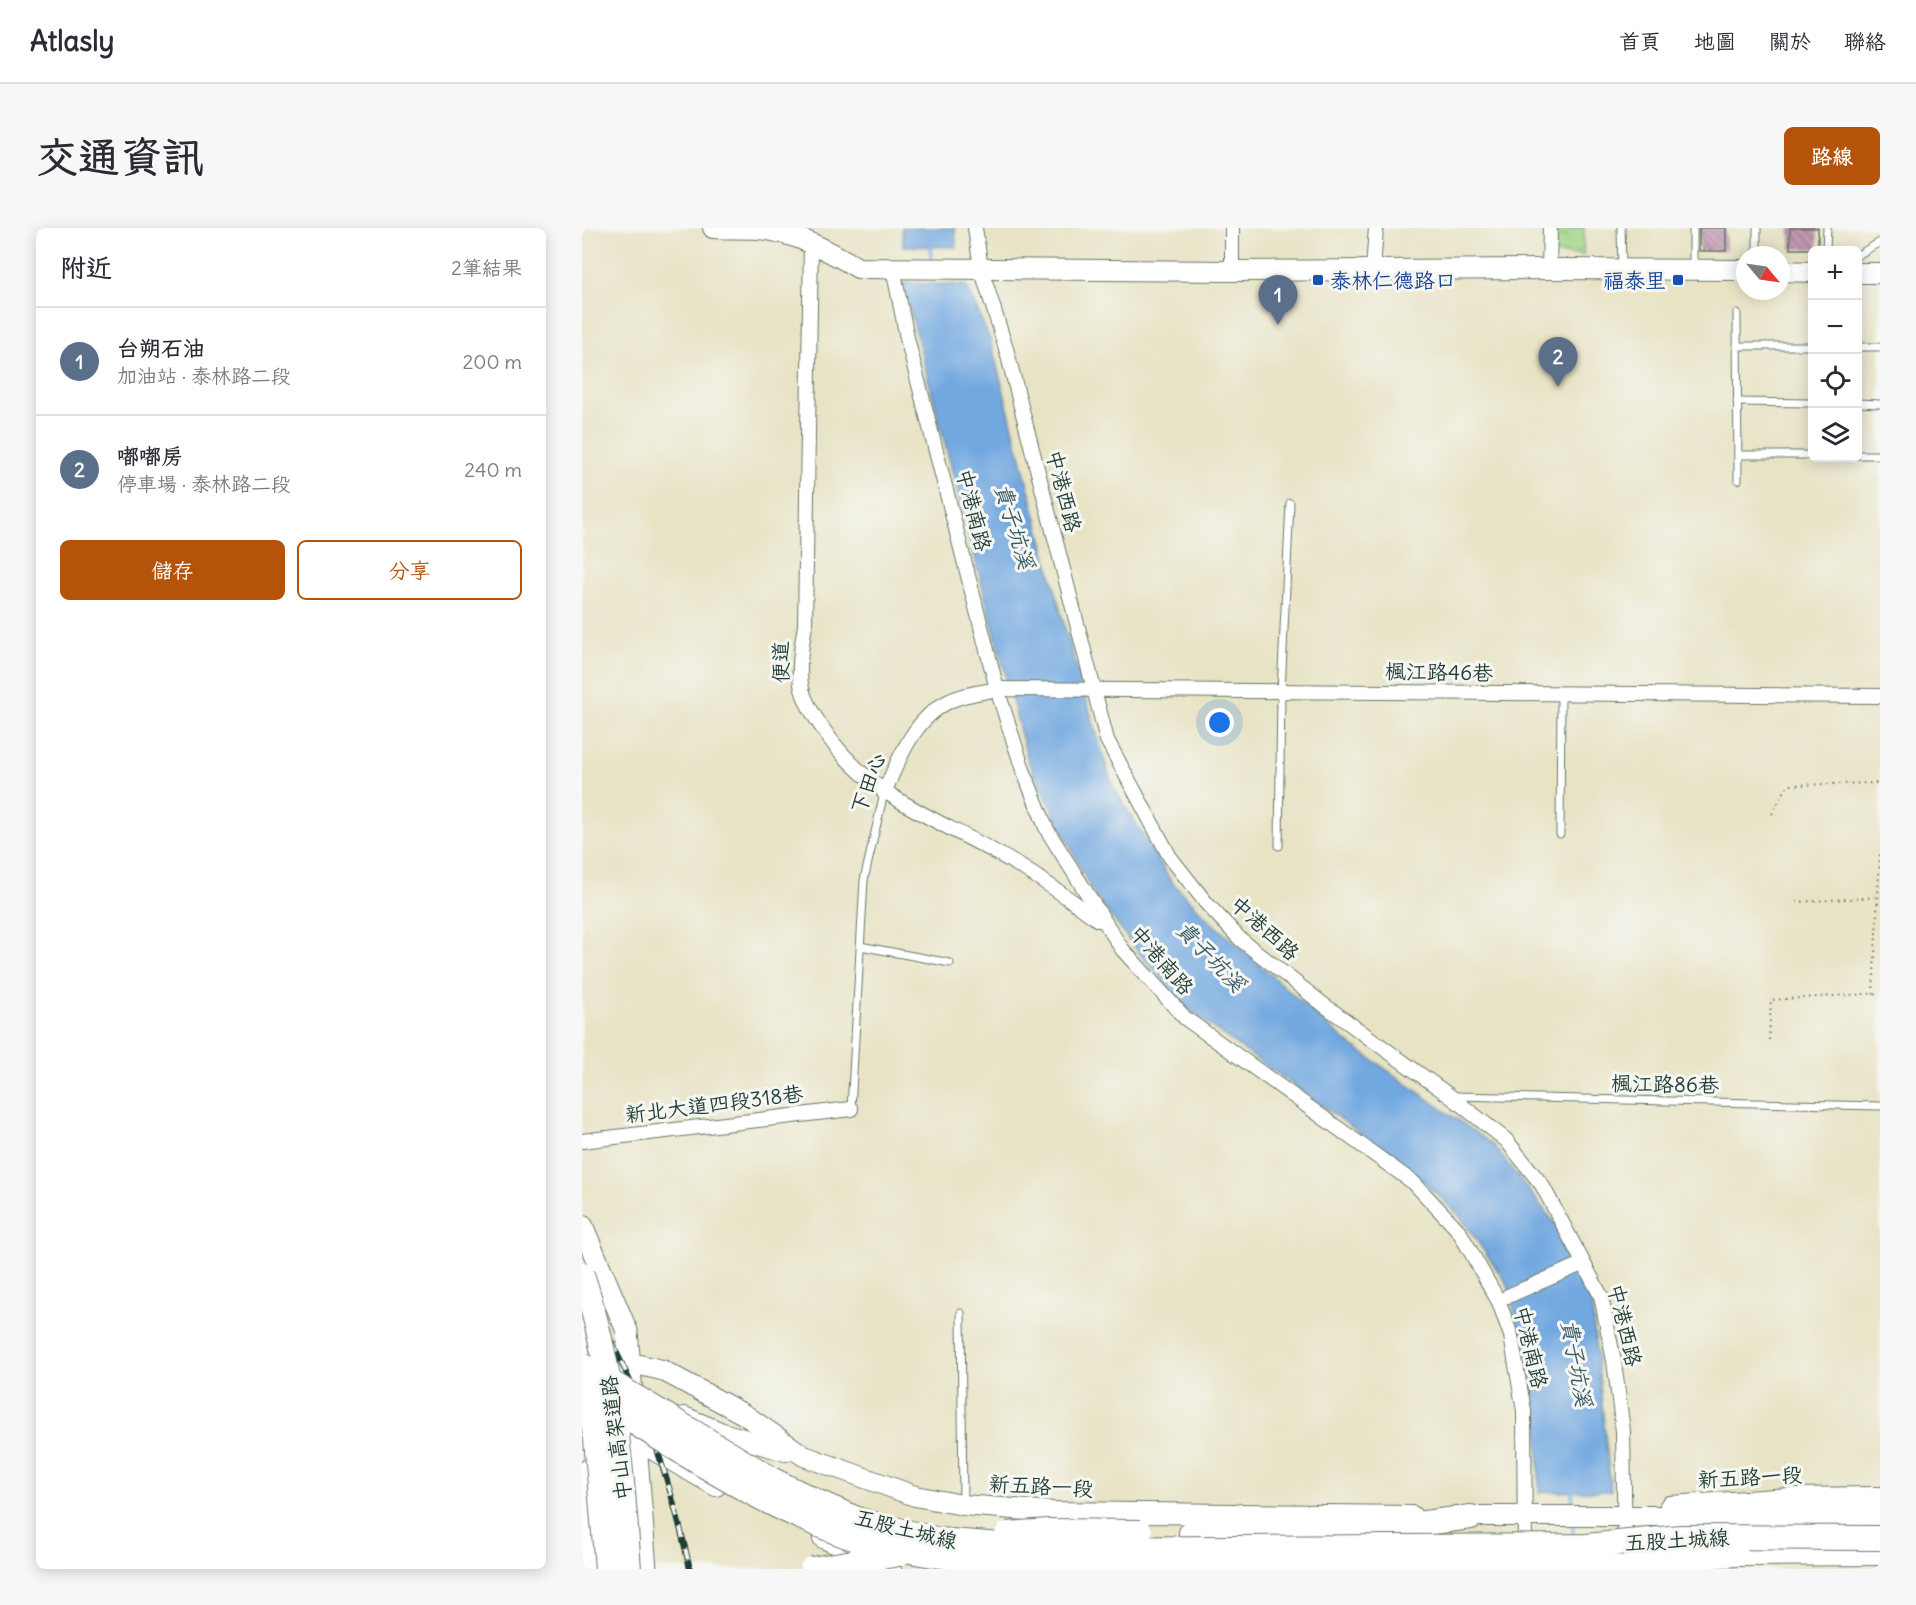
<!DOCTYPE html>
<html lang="zh-TW">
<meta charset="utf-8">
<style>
body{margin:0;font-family:Delius,"LXGW WenKai TC",sans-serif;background:#f7f7f7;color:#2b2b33}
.controls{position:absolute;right:18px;top:18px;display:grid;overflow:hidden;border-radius:9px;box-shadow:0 3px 15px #0003}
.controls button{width:54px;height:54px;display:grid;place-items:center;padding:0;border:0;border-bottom:2px solid #e1e1e2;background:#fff;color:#2b2b33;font:30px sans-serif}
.compass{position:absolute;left:1154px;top:18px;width:54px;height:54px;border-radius:50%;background:#fff;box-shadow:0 3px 15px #0003;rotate:119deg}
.you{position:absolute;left:638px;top:495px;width:21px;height:21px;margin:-15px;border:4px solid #fff;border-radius:50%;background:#1a73e8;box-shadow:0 0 0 9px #1a73e833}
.badge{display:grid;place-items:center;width:39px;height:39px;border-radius:50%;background:#b45309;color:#fff;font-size:20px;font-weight:700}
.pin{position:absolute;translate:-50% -50px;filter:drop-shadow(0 2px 3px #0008)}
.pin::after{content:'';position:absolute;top:32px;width:21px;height:18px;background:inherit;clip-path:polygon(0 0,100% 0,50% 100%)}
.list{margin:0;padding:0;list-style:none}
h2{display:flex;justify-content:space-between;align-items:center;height:78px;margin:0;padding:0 24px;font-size:26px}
h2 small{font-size:20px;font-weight:400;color:#7c7c81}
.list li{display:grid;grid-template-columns:39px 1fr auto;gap:18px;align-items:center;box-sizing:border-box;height:108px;padding:0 24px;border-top:2px solid #e1e1e2}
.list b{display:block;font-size:22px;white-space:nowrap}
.list p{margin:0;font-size:20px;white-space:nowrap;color:#7c7c81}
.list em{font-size:20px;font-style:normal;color:#7c7c81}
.actions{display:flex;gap:12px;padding:18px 24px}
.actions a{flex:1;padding:14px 0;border:2px solid #b45309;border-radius:9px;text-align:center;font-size:21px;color:#b45309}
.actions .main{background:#b45309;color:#fff}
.icon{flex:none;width:33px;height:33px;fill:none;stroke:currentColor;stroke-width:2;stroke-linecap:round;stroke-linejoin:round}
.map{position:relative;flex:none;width:1298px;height:1341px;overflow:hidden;border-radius:9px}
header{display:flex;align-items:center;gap:36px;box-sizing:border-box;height:84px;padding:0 30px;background:#fff;border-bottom:2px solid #e1e1e2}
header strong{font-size:28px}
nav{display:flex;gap:33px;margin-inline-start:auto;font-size:21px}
.intro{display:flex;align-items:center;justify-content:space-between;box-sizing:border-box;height:144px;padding:0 36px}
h1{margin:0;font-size:42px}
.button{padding:15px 27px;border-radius:9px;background:#b45309;color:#fff;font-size:21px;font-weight:700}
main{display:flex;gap:36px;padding:0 36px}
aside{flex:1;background:#fff;border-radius:9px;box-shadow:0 3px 15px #0003}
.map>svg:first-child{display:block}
.park{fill:url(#park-tufts);stroke:#5f8a5e;stroke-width:1.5}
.water{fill:#72a8e0;stroke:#48728a;stroke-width:1.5}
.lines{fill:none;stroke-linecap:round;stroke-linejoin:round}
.stream{stroke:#72a8e0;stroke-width:4}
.building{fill:url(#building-back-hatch)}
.lane-casing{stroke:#657766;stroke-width:9}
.street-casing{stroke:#657766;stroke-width:16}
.secondary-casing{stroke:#657766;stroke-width:22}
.primary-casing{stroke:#657766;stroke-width:23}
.highway-casing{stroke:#657766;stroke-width:26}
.path{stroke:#657766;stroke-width:2;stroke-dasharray:1.5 4.5;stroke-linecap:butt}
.lane{stroke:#fff;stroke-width:7}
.street{stroke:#fff;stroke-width:14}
.secondary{stroke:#fff;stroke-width:20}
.primary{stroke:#fff;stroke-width:21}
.highway{stroke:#fff;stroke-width:24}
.rail-casing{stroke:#1f3d34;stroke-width:6}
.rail{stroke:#f6f6f2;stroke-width:4;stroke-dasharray:11;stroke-linecap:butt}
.highway-bridge-casing{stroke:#657766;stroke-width:26;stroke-linecap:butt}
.highway-bridge{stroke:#fff;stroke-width:24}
.transit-dot{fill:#1a4fb4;stroke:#f6f6f2;stroke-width:2}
.labels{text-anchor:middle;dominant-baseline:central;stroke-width:6;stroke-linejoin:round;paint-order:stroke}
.transit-label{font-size:21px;fill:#164399;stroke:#f6f6f2;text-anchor:start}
.street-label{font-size:21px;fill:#1f3d34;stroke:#f6f6f2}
.water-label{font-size:22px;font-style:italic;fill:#385d68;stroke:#f6f6f2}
</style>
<header>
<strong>Atlasly</strong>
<nav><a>首頁</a><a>地圖</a><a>關於</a><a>聯絡</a></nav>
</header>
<div class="intro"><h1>交通資訊</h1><a class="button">路線</a></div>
<main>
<aside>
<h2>附近<small>2筆結果</small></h2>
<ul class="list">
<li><span class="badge" style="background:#5c6f8a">1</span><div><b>台朔石油</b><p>加油站 · 泰林路二段</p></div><em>200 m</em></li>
<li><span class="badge" style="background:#5c6f8a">2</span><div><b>嘟嘟房</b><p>停車場 · 泰林路二段</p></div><em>240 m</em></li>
</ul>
<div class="actions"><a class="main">儲存</a><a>分享</a></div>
</aside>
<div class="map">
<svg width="1298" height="1341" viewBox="0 0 1298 1341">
<defs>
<pattern id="park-tufts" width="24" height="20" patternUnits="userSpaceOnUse" patternTransform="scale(1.5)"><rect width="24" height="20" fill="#9fd687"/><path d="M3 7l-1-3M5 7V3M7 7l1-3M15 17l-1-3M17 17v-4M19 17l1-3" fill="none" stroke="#81af6f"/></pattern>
<pattern id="building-back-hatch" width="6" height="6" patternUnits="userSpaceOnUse" patternTransform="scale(1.5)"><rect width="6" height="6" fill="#c096b0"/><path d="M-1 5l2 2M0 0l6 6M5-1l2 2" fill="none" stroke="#9b7c90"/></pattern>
</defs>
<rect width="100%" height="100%" fill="#f6f6f2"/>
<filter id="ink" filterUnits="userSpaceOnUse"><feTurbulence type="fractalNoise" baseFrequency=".0167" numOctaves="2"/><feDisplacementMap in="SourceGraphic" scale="12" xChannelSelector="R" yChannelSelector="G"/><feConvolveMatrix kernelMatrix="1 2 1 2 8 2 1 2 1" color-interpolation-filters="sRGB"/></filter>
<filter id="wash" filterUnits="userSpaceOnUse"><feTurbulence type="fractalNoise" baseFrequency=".008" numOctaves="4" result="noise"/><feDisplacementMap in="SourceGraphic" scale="24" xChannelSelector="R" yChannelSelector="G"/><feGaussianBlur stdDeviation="1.35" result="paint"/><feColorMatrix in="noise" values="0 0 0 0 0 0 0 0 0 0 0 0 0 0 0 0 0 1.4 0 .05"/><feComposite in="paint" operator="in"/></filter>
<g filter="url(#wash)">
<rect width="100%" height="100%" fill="#e8e3c4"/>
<path class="park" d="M974 0H1002L1001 27 973 26Z"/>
<g class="water">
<path d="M320 0H373L374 19 321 18Z"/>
<path d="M321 55 384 57 408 111 484 404 530 557 589 653 629 694 761 811 910 916 972 994 1009 1071 1029 1263 957 1264 956 1184 926 1057 877 987 828 941 609 784 561 730 511 665 446 533Z"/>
</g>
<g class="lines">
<g class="stream">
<path d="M349 16V35"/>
<path d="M990 1260 991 1282"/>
<path d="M991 1293V1309"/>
</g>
</g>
<g id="blocks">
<g class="building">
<rect x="1117" y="0" width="27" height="23"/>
<rect x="1208" y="0" width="28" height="21"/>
</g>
</g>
</g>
<g filter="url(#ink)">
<use href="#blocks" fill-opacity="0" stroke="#657766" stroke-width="1.5"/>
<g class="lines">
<defs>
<g id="lane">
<path d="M1039 0 1040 39"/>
<path d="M1175 0V27"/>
<path d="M1244 22 1245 0"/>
<path d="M1276 27 1298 14"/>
<path d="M1111 39V0"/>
<path d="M1155 86 1156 252"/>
<path d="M1155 118H1230"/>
<path d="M1276 119H1298"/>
<path d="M1155 174 1230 175"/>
<path d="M1276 175 1298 176"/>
<path d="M1156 227H1230"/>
<path d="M1276 227H1298"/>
<path d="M978 606 979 466"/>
<path d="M697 618 699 464 708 275"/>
<path d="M278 718 368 735"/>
<path d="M872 868 1298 878"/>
<path d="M269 881 282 652 302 565"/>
<path d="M379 1085 381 1274"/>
</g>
<g id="street">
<path d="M393 0 399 40 425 124 525 512 588 629 625 676 658 711 742 777 868 868 924 912 960 957 1019 1068 1032 1133 1041 1203 1043 1321"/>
<path d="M650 0V43"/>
<path d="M229 15 223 397C220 417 215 442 220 461 224 476 233 489 241 501 289 573 359 591 429 633 460 651 488 671 516 692"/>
<path d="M311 40 325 110 415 461 441 542 465 602 540 721 603 790 832 955 877 1003 917 1074 929 1108 942 1183 943 1324"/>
<path d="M791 41 794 0"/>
<path d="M967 41 968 0"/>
<path d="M302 565C318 528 335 482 378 469 390 465 403 464 415 461L1298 468"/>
<path d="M0 913 269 881"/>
<path d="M926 1068 995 1038"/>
</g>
<g id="secondary">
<path d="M131 0C146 1 162 0 177 1 212 4 246 22 276 40L650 43 967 41 1163 42"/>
<path d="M1199 43 1230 44"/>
<path d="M1276 45H1298"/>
<path d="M10 1113 48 1135 80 1142 163 1187 222 1228 333 1268 381 1277 470 1284 830 1288"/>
<path d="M102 1189 140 1205 204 1223"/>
<path d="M42 1205 134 1258"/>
<path d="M1088 1278 1209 1270 1298 1269"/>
<path d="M874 1288H1074L1149 1291 1162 1295"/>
<path d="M241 1310 309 1341"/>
</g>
<g id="primary">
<path d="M0 997 45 1103 64 1341"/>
<path d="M0 1097 7 1155"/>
<path d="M7 1241 8 1341"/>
</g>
<g id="highway">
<path d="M1149 1291 1179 1286 1298 1288"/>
<path d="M609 1305 757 1306 889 1289"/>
<path d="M1154 1326 1298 1325"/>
</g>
</defs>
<use href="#lane" class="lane-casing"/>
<use href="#street" class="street-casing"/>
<use href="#secondary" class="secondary-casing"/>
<use href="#primary" class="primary-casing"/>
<use href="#highway" class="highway-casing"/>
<g class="path">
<path d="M1190 586 1206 557 1298 555"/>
<path d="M1214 674 1298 669"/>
<path d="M1291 766 1298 625"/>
<path d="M1187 812 1189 772 1298 765"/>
</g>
<use href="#lane" class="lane"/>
<use href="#street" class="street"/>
<use href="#secondary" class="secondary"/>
<use href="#primary" class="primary"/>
<use href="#highway" class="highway"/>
<defs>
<path id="rail" d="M0 1055C19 1093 39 1131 56 1171 79 1226 95 1283 108 1341"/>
</defs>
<use href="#rail" class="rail-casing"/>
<use href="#rail" class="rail"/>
<defs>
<g id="highway-bridge">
<path d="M0 1046C32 1143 40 1240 47 1341"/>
<path d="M0 1137 193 1253 236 1274 277 1292 357 1312 468 1321 1004 1318 1099 1309 1298 1310"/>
<path d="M3 1155 14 1211 25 1341"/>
<path d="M0 1162C86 1214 175 1278 271 1310 381 1341 500 1339 614 1339 744 1339 873 1338 1003 1338L1075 1341"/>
<path d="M425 1306 467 1303 558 1304"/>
<path d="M1056 1334 1154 1326"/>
<path d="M230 1341 317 1326"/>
</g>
</defs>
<use href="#highway-bridge" class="highway-bridge-casing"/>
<use href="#highway-bridge" class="highway-bridge"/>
</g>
</g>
<g class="transit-dot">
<rect x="730" y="46" width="12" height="12" rx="3"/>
<rect x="1090" y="46" width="12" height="12" rx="3"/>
</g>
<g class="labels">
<g class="transit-label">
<text x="748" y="52">泰林仁德路口</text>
<text x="1084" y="52" text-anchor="end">福泰里</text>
</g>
<g class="street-label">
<text transform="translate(482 263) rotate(76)">中港西路</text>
<text transform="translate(392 282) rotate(76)">中港南路</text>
<text transform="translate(198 434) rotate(-90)">便道</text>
<text transform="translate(857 444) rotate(1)">楓江路46巷</text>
<text transform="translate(286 555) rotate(-70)">下田心</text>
<text transform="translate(683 700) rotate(42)">中港西路</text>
<text transform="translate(580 732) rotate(49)">中港南路</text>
<text transform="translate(1083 856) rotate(1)">楓江路86巷</text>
<text transform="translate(132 876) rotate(-7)">新北大道四段318巷</text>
<text transform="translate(1043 1097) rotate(77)">中港西路</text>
<text transform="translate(949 1119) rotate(77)">中港南路</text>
<text transform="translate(34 1210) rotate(-97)">中山高架道路</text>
<text transform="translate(1168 1249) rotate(-3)">新五路一段</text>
<text transform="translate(459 1258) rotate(3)">新五路一段</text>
<text transform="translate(324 1301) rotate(14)">五股土城線</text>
<text transform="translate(1095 1312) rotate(-3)">五股土城線</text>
</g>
<g class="water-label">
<text transform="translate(433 298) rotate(73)">貴子坑溪</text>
<text transform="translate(629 728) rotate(46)">貴子坑溪</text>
<text transform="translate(995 1135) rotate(80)">貴子坑溪</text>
</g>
</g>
</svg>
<div class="controls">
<button>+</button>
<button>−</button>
<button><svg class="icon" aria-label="locate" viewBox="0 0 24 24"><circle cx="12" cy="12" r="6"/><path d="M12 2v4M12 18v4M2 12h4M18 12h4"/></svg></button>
<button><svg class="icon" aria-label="layers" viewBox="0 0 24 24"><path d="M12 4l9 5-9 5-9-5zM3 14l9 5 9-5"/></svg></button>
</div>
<svg class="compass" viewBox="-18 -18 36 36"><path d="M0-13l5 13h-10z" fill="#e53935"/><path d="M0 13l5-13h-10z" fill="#7c7c81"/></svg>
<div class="you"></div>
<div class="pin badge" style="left:696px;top:97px;background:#5c6f8a">1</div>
<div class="pin badge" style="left:976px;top:159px;background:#5c6f8a">2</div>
</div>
</main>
